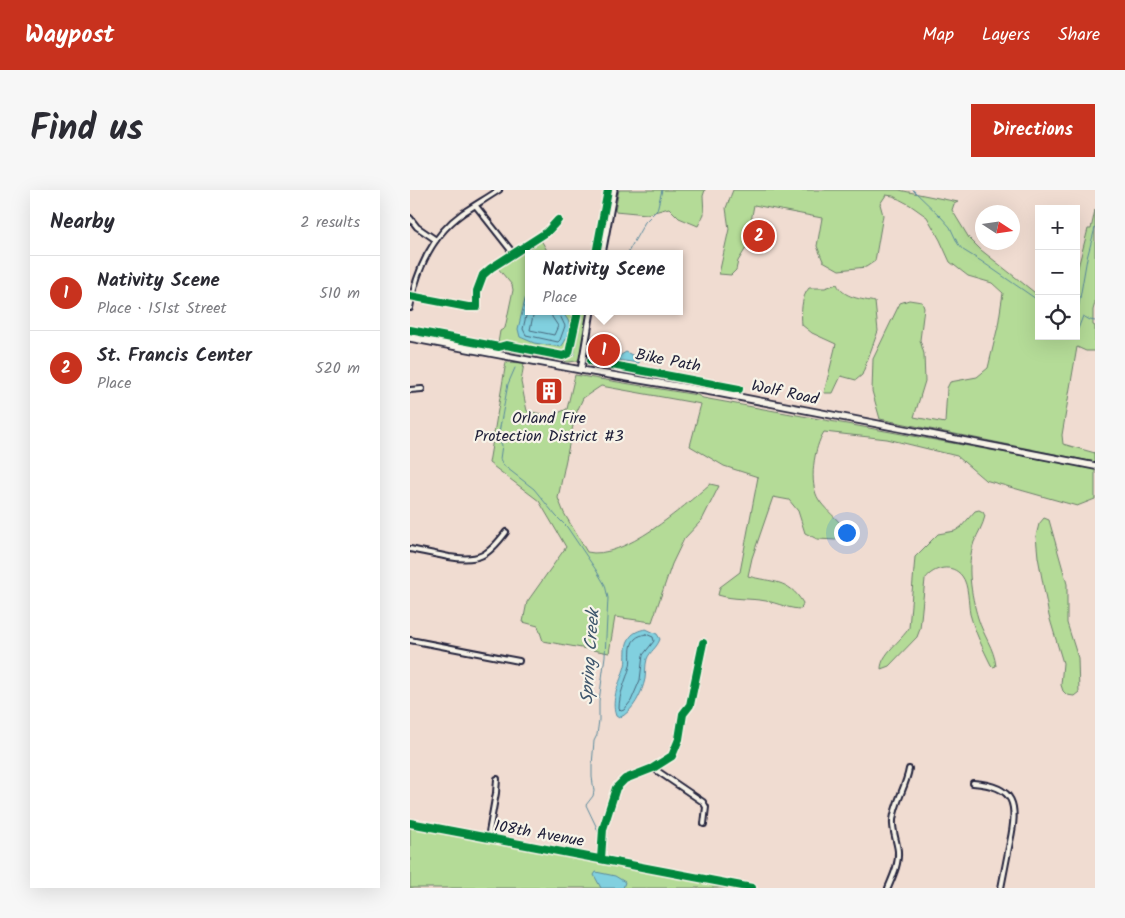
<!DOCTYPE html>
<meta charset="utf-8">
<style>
body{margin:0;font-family:Kalam,sans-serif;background:#f7f7f7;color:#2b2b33}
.controls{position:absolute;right:15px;top:15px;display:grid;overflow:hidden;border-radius:0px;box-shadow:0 5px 20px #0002}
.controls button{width:45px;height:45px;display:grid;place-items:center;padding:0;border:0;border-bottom:1px solid #e1e1e2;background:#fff;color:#2b2b33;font:25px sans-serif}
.compass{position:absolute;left:565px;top:15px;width:45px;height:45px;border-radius:50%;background:#fff;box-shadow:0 5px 20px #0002;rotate:102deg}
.you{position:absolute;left:436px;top:342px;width:18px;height:18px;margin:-12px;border:4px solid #fff;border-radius:50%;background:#1a73e8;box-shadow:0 0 0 8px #1a73e833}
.badge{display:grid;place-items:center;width:32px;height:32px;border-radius:50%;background:#c8321e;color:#fff;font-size:16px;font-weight:700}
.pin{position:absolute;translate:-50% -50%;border:2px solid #fff;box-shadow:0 1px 5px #0006}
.popup{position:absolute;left:115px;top:60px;width:158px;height:65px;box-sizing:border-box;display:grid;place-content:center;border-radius:0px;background:#fff;filter:drop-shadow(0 1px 4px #0005);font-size:16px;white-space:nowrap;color:#7c7c81}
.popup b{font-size:19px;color:#2b2b33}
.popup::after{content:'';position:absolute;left:50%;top:100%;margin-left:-10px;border:10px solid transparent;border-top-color:#fff}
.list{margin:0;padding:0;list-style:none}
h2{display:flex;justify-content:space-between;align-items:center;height:65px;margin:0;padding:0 20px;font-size:21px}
h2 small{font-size:16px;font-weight:400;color:#7c7c81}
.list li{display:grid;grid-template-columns:32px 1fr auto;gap:15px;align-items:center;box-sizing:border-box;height:75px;padding:0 20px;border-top:1px solid #e1e1e2}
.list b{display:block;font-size:19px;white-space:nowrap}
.list p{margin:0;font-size:16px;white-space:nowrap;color:#7c7c81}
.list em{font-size:16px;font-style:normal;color:#7c7c81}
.icon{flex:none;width:28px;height:28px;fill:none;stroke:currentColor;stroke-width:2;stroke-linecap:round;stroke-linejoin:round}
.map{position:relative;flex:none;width:685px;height:698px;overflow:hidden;border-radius:0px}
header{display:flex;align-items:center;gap:30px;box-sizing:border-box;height:70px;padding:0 25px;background:#c8321e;color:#fff}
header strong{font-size:24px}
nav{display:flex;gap:28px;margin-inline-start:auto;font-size:18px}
.intro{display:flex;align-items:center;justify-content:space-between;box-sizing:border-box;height:120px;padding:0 30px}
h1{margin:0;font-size:35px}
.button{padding:12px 22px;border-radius:0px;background:#c8321e;color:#fff;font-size:18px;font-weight:700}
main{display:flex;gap:30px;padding:0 30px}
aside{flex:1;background:#fff;border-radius:0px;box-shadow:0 5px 20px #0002}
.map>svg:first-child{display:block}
.green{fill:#b4db97;stroke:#6b7e69}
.water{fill:#81d0df;stroke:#5b8a9d}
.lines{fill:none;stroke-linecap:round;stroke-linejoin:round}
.shore{stroke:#48687d;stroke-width:1}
.stream{stroke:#5b8a9d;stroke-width:1}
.minor-casing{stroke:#22223b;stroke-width:8}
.tertiary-casing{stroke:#22223b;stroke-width:9}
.secondary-casing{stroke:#22223b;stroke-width:9}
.minor{stroke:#f7f3e8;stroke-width:4}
.tertiary{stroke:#f7f3e8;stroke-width:5}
.secondary{stroke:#f7f3e8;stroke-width:5.5}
.cycleway-casing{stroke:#f7f3e8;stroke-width:11}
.cycleway{stroke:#00873e;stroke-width:8}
.labels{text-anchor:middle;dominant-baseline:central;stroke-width:4.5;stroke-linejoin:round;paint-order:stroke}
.street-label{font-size:16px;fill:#22223b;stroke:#f7f3e8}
.poi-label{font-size:16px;fill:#22223b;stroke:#f7f3e8}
.water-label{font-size:18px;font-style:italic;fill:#3e566c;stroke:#f7f3e8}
</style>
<header>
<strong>Waypost</strong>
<nav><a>Map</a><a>Layers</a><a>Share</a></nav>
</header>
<div class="intro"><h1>Find us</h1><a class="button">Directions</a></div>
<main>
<aside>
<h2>Nearby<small>2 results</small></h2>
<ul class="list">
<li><span class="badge">1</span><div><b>Nativity Scene</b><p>Place · 151st Street</p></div><em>510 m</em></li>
<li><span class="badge">2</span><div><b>St. Francis Center</b><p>Place</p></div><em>520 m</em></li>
</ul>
</aside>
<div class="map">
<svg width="685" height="698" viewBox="0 0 685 698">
<rect width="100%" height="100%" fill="#f0dcd1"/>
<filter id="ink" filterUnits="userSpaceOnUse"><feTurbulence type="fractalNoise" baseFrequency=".02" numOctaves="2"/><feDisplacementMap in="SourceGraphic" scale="10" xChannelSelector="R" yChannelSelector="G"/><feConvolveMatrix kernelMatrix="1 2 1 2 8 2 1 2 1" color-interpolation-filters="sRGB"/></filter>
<g filter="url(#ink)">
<g class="green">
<path d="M209 0H295L293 6 294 24 288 36 269 28 259 18 237 24 205 21Z"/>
<path d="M323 0H489L548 12 544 14 542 20 559 48 571 60 629 106V146H666V85L678 39H681L685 20V113L683 120V135L685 136V161H676L667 157 652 245 653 254 685 263V272L470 229 462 201 463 169 490 113 499 110 512 112 514 118 510 150 514 164 515 191 504 227 535 233 537 198 540 192 567 187 578 178 588 136 593 103 582 93 558 86 540 72 530 50 517 27 500 15 483 6 476 5 470 14 473 25 465 71 456 77 429 80 413 71 407 56 412 28 344 15 336 58 328 71 326 80 321 85 309 84 319 39 316 18Z"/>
<path d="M131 50 139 64H119V121H179L170 167 167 171 158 172 87 159 90 141 95 138 103 100 102 95 87 77Z"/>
<path d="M427 94C433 108 452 109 465 112L468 141 452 185 446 190 431 186 423 203H414L426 154 402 143 392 135C391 123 391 107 399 98H415Z"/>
<path d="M96 172 114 173 111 192 117 221 141 226 157 219 165 185 287 205 293 208 685 279V309L667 316 575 290 547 266 477 249 414 242C404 257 398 294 409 310 414 318 423 325 430 333L426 350 407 349 395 343 388 321 379 310 363 307 342 368 338 386C362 393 378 388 393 413L391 419C379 419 368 413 356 411 340 408 324 410 308 405L310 397 330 382 348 287 314 276 280 256 291 214 191 196 173 208 165 226 148 308 154 323 177 362C213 371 273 317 300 294L309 296 292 330 274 349 262 374 242 432 205 427 199 463 133 451 128 436 113 432 117 412 156 357 129 311 79 273Z"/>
<path d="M569 320 573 322 575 326C573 335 568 343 564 352 556 375 561 405 568 428 573 445 584 458 586 476L583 477 581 475C573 459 565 442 560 424 558 413 559 395 552 386 542 373 524 377 515 389L510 439 507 447 479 476 471 479C471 464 491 451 499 438L505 367 528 344 545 341 551 337 565 321Z"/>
<path d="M634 328 639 330 657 394V433L668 468 669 502 664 506 657 505 653 501 651 495 653 473 639 426 628 367 626 346 629 334Z"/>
<path d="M0 635 330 698H0Z"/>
</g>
<g class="water">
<path d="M119 100V121H152C154 125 158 129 159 133 162 140 155 152 151 157L124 153 110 147 108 139 117 101Z"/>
<path d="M216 162 230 169 229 173 207 170 206 168Z"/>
<path d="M236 439 247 444 250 449C247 458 240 461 237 469 235 476 236 482 235 489 232 503 223 522 209 528L206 526C200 509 210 493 215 476 217 467 214 457 219 449 222 443 229 440 236 439Z"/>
<path d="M186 682 205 686 215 692 213 698H191L184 685Z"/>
</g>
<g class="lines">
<g class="shore">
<path d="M119 113 113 139 116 145 148 152 150 150 155 136 148 121"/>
<path d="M124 121 120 140 144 145 148 136 142 127 141 121"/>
<path d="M236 444 243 447 244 451 233 465 230 490 221 511 214 520 211 521 209 519C209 503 216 491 220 476 222 468 218 456 225 449 228 446 232 445 236 444Z"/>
</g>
<g class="stream">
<path d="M503 0 531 27 540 37 548 54 553 60 571 71 629 111"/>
<path d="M217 64 235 32 247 20 252 0"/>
<path d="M666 131 677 68 685 38"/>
<path d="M666 136 668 139 673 126 680 130 685 131"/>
<path d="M164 165 172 121"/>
<path d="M105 178 98 194 88 248 92 255 90 269 93 275 124 299 146 326 157 337 186 380 195 395 198 408 195 466 189 511V530L187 545 184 551 182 575V587L184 601 183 606 176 615 186 636 189 645"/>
</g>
<defs>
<g id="minor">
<path d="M66 16 103 63"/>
<path d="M0 28 7 37 26 50"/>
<path d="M0 106 58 117H67V101L73 85 81 78 137 42 148 30"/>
<path d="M0 118C6 81 22 45 53 23 65 15 77 8 89 0"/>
<path d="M0 200 12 199"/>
<path d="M0 359C13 362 26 364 39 367 69 372 78 366 96 342"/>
<path d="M0 450 109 471"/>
<path d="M243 578 293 612 296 617 294 634"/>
<path d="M563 593C606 596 608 615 600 652 597 667 594 683 591 698"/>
<path d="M78 648 86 603 87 589"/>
<path d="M191 669 193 639 206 598 215 589 243 578 262 566 269 549 273 524 280 515 293 453"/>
<path d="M478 698C483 686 489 674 488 661 487 651 482 641 483 630 485 612 496 597 499 579"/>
</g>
<g id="tertiary">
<path d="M192 64 204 0"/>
<path d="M171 180 181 121"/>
<path d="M0 633 342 698"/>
</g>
<path id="secondary" d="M0 148 171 180 308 203 685 276"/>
</defs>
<use href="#minor" class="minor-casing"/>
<use href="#tertiary" class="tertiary-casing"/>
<use href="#secondary" class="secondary-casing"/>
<use href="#minor" class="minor"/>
<use href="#tertiary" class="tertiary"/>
<use href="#secondary" class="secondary"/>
<defs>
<g id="cycleway">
<path d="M186 64 198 0"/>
<path d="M0 106 58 117H67V101L73 85 81 78 137 42 148 30"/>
<path d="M0 140 89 157 96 155 153 166 159 163 168 121"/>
<path d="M181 171 329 199"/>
<path d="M0 633 342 698"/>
<path d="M191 669 193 639 206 598 215 589 243 578 262 566 269 549 273 524 280 515 293 453"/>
</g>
</defs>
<use href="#cycleway" class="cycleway-casing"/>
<use href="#cycleway" class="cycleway"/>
</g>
</g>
<defs>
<symbol id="building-square" viewBox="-11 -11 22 22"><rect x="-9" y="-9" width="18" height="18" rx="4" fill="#c8321e" stroke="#f7f3e8"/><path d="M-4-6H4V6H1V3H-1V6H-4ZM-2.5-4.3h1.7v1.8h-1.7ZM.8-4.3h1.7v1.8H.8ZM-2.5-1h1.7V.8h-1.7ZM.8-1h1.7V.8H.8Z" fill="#fff"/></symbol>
</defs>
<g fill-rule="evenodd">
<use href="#building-square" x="123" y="185" width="32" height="32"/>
</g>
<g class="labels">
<g class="street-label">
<text transform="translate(258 171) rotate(11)">Bike Path</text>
<text transform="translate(375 203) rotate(12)">Wolf Road</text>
<text transform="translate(129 644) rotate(10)">108th Avenue</text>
</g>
<g class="poi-label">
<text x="139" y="228">Orland Fire<tspan x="139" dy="18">Protection District #3</tspan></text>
</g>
<g class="water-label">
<text transform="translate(181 467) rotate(-86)">Spring Creek</text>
</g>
</g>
</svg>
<div class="controls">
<button>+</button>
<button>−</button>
<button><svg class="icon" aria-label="locate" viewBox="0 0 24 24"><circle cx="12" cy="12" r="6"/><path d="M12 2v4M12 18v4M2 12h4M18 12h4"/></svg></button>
</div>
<svg class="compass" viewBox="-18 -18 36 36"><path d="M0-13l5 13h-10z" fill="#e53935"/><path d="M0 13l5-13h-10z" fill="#7c7c81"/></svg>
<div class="you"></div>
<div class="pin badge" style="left:194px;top:160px">1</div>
<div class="popup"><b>Nativity Scene</b>Place</div>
<div class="pin badge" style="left:349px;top:46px">2</div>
</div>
</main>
